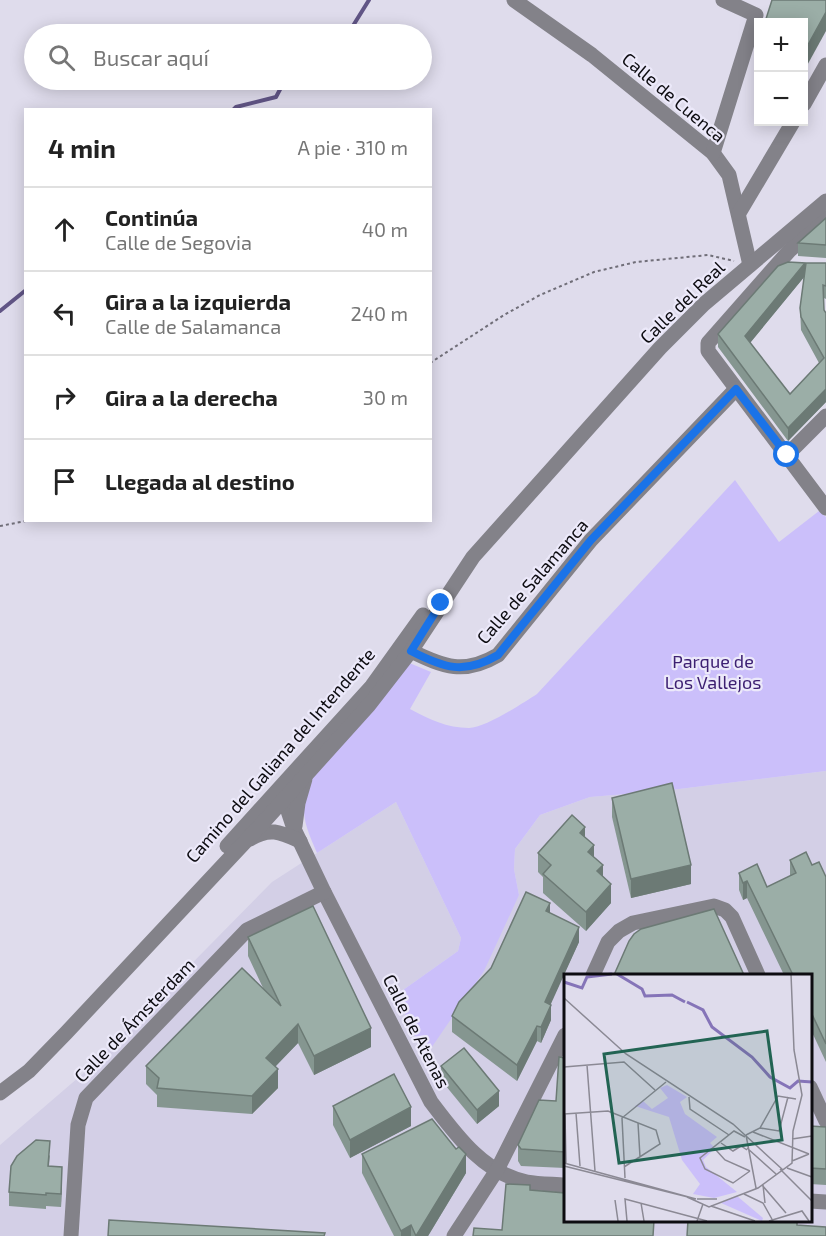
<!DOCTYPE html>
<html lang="es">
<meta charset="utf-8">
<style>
body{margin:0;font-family:"Exo 2",sans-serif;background:#f2f2f2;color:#222}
.controls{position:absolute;right:18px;top:18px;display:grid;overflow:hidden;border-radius:0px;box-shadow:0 3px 15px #0003}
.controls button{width:54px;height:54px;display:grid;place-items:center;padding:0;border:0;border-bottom:2px solid #e0e0e0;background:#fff;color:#222;font:30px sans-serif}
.stop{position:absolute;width:18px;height:18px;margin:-14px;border:4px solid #1a73e8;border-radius:50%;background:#fff}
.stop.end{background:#1a73e8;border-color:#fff;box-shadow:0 2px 6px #0008}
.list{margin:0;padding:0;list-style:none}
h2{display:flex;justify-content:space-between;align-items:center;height:78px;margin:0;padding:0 24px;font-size:26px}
h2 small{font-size:20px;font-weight:400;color:#767676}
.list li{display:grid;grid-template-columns:39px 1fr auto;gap:18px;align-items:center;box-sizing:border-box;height:84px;padding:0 24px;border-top:2px solid #e0e0e0}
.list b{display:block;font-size:22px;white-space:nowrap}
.list p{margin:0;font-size:20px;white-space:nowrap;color:#767676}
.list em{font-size:20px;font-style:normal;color:#767676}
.icon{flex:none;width:33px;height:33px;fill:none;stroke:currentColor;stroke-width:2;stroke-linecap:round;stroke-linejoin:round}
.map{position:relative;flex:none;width:826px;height:1236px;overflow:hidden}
.search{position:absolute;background:#fff;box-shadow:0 3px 15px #0003;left:24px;top:24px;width:408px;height:66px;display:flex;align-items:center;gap:15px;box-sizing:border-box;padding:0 21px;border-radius:33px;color:#767676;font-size:22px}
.panel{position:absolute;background:#fff;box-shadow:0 3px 15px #0003;left:24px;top:108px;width:408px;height:414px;border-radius:0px}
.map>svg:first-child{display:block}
.built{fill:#d3cfe6;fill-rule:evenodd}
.green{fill:#cbbffa}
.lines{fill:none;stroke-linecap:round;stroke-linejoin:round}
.stream{stroke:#615586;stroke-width:4}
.path{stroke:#706e78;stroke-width:2;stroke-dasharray:3 3;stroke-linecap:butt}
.minor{stroke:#838289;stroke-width:15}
.wall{fill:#859690;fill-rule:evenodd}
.shaded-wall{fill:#6c7a75}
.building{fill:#9baea7;stroke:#6c7a75;stroke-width:1.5}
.route{stroke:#1a73e8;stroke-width:8}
.labels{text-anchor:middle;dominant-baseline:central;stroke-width:4.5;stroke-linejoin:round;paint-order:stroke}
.street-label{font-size:18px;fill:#0d0c11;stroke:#ece9fa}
.park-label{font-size:18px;fill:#3d2072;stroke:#ece9fa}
.inset-river{fill:none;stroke:#8574b8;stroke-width:3}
.inset-road{fill:none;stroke:#8b8994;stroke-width:1.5}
.view{fill:#226453;fill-opacity:0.15;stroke:#226453;stroke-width:3}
.inset-edge{fill:none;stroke:#0d0c11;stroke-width:3}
</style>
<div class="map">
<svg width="826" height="1236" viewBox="0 0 826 1236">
<rect width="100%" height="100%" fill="#dfdcec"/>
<path class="built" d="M826 771V1236H0V1145L86 1071 272 882 396 802 461 938 458 951 396 995 425 1057 519 895 514 869 515 849 540 815 590 797 663 791ZM565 975H810V1220H565Z"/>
<path class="green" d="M735 480 779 542 819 511 826 517V771L663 791 590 797 540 815 515 849 514 869 519 895 484 971 425 1057 396 995 458 951 461 938 396 802 317 853C304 823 300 813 308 780L407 662 431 672 410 709C429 719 447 728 469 728 485 728 523 703 537 694Z"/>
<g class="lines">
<g class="stream">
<path d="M336 34 351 29 369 0"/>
<path d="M233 110 236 107 276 97 285 80"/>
<path d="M0 311 26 290"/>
</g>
<g class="path">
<path d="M430 363 504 315 540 295 594 272 636 262 708 255 734 261"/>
<path d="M0 526 31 520"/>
</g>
<g class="minor">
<path d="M514 0 592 55 713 153 729 175 750 265"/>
<path d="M804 104 826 65"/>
<path d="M713 153 756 15 723 0"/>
<path d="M739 213 793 122"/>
<path d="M826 218 789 251 708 343V351L826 508"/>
<path d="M787 455 826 416"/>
<path d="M411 651C444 667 464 675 498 655L591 540 736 389"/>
<path d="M273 808 286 805 294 829 324 892 431 1102C456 1135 484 1174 527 1182 539 1184 553 1184 565 1185"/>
<path d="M295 826 298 803 305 779"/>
<path d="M250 839C270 827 280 832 300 841"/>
<path d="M227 846 372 686 423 615"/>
<path d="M593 975 608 942 619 931 633 923 714 906 725 910 732 917 758 975"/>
<path d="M810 1087 826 1121"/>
<path d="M0 1093 29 1071 66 1033 259 827 369 705 411 651 473 557 660 348 704 304 826 201"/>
<path d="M810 1201 826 1202"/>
<path d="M71 1236 78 1125 86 1098 247 930 324 892"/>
<path d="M454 1236 497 1170 565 1035"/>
</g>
</g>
<g class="wall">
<path d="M826 218V258L798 256V243Z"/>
<path d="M826 263V299L824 298V310L826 313V402L788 441 718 347V334L805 273ZM804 277 800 308 801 330 819 363 790 394 750 343Z"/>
<path d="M612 798 691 884 631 898 612 817Z"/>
<path d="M585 838 603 877 611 903 586 931 543 893V877L538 872V853Z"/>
<path d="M790 860 812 865 826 877V1062L810 1028V975H784L747 898 743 900 739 890V873L767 887 790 876Z"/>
<path d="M550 913 579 942 550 1004 551 1020 541 1043 537 1041 517 1081 452 1032V1016Z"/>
<path d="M248 937 371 1047 314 1075 298 1043 275 1067 278 1088 252 1114 157 1107V1095L146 1084V1066L264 990 248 956Z"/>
<path d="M565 1058V1168L521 1166 518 1161V1145L556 1101Z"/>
<path d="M441 1066 499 1106 477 1124 441 1080Z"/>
<path d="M333 1106 411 1126 350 1158 333 1125Z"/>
<path d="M810 1126 826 1127V1185L810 1184Z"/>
<path d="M362 1154 466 1173 428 1236H394L362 1173Z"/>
<path d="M50 1155 49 1166 62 1180 61 1207 46 1206V1209L9 1206V1192Z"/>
</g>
<g class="shaded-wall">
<path d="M826 12V31L804 71V52Z"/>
<path d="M805 263V276L745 349V336Z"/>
<path d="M826 389V402L788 441V428Z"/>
<path d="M585 827V846L580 833Z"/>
<path d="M594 845V864L588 852Z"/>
<path d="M603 865V884L597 871Z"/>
<path d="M691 865V884L631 898V879Z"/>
<path d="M747 881V898L743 900V883Z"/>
<path d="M611 884V903L586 931V912Z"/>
<path d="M550 903V918L546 911Z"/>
<path d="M579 927V942L545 1017V1002Z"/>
<path d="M551 1005V1020L541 1043V1027Z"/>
<path d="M298 1024V1043L266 1076V1058Z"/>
<path d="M537 1026V1041L517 1081V1065Z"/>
<path d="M371 1028V1047L314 1075V1056Z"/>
<path d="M278 1069V1088L252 1114V1096Z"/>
<path d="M499 1091V1106L477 1124V1110Z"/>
<path d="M411 1107V1126L350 1158V1140Z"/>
<path d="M466 1154V1173L428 1236H416Z"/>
<path d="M62 1167V1180L61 1207V1194Z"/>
<path d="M411 1225V1236H401V1231Z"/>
</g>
<g class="building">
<path d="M772 0H826V12L804 52V22H765Z"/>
<path d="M826 218V245L798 243Z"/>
<path d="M788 262 805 263 745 336 790 394 824 358 801 317 800 308 806 263H826V286L823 285 824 310 826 313V389L788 428 718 334 778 266Z"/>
<path d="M672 783 691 865 631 879 612 798Z"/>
<path d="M572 815 585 827 580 833 594 845 588 852 603 865 597 871 611 884 586 912 543 874 551 865 538 853Z"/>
<path d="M806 852 812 865 819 862 826 877V1044L810 1010V975H793L747 881 743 883 739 873 757 864 767 887 796 873 790 860Z"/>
<path d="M526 892 550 903 546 911 579 927 545 1002 551 1005 541 1027 537 1026 517 1065 452 1016 459 1002 491 968Z"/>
<path d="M313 906 371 1028 314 1056 298 1024 266 1058 278 1069 252 1096 157 1088 159 1078 146 1066 242 968 281 1006 248 937Z"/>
<path d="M714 909 744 975H614L629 941 634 934 641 929Z"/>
<path d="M464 1048 499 1091 477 1110 441 1066Z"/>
<path d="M559 1057 565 1058V1152L521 1149 518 1145 539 1100 556 1101Z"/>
<path d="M394 1074 411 1107 350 1140 333 1106Z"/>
<path d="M432 1119 456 1149 459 1147 466 1154 416 1236 411 1225 401 1231 362 1154Z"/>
<path d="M810 1126 826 1127V1169L810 1168Z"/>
<path d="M36 1140 50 1141 48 1166 62 1167 61 1194 46 1193V1195L9 1192 11 1166 17 1156Z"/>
<path d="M506 1184 530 1185V1190L565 1193V1220H654L653 1236H473L474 1228 502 1230Z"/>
<path d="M109 1220 325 1233 324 1236H108Z"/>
<path d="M688 1220H712L738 1221V1220H797V1225L826 1227V1236H687Z"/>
</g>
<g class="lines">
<path class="route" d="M441 603 411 651C444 668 464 675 498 655L591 540 736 389 787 455"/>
</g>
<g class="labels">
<g class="street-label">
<text transform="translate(674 97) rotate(40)">Calle de Cuenca</text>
<text transform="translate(682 302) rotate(-44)">Calle del Real</text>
<text transform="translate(532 581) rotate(-49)">Calle de Salamanca</text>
<text transform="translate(280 755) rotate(-49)">Camino del Galiana del Intendente</text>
<text transform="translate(134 1020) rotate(-46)">Calle de Ámsterdam</text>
<text transform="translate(417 1031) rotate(63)">Calle de Atenas</text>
</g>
<g class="park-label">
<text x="713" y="661">Parque de<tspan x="713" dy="21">Los Vallejos</tspan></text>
</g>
</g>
<g transform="translate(564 974)">
<rect width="248" height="248" fill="#dfdcec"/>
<path d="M103 111 123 123 116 128 121 140 153 163 146 169 151 174 139 186 142 193 173 218 150 224 129 220 136 210 118 186 105 143 71 132 79 127 88 135 104 124 96 114ZM173 222 199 244 198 247 157 229Z" fill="#cbbffa"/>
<path class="inset-river" d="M53 0 78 15 81 22 108 21 121 28M0 8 18 14 23 3 48 0M123 28 139 36 148 53 188 83 206 103 226 114 234 107 248 108"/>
<path class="inset-road" d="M0 24 62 80 169 150 219 196M23 91 31 197M0 93 60 88 91 116M125 123 126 135 165 161M12 139 16 192M0 140 44 137 92 156 96 170 60 193M1 140 2 190M74 149 76 183M196 154 215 157 224 123M189 158 245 180M182 161 196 154 214 122 232 125M182 161 192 214M181 163 170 157 136 184 141 195 169 209 186 197M228 165 248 162M157 169 169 177 177 172 183 176M183 174 212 200M151 175 161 186 186 197M228 187 245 180M0 189 132 225M0 192 124 223M223 194 248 203M216 195 248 227M61 204 58 144 102 108M198 211 222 239M199 211 201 229M180 220 199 229 209 247M123 223 145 233 194 214 228 189 229 157 238 121 230 76 227 0M133 225H153M51 226 54 247M77 229 80 247M147 232 191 247M63 247 61 225 143 247M133 247 139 230M205 247 238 237 245 247"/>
<path class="view" d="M203 57 218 166 55 189 40 80Z"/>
<rect width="248" height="248" class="inset-edge"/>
</g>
</svg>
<div class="controls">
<button>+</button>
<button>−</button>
</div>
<div class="stop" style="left:787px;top:455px"></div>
<div class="stop end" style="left:441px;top:603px"></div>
<div class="search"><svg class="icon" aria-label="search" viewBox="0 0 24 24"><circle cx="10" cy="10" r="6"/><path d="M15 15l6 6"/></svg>Buscar aquí</div>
<section class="panel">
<h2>4 min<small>A pie · 310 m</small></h2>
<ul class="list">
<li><svg class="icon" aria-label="ahead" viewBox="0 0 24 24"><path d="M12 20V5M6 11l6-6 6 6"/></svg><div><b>Continúa</b><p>Calle de Segovia</p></div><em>40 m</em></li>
<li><svg class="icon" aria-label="left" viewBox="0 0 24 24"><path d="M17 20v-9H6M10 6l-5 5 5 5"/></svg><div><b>Gira a la izquierda</b><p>Calle de Salamanca</p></div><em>240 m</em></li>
<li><svg class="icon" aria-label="right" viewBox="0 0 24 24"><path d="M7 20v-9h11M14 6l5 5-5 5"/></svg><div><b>Gira a la derecha</b></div><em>30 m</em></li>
<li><svg class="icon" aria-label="arrive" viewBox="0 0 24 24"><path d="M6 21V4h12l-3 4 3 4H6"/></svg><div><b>Llegada al destino</b></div></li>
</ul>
</section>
</div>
